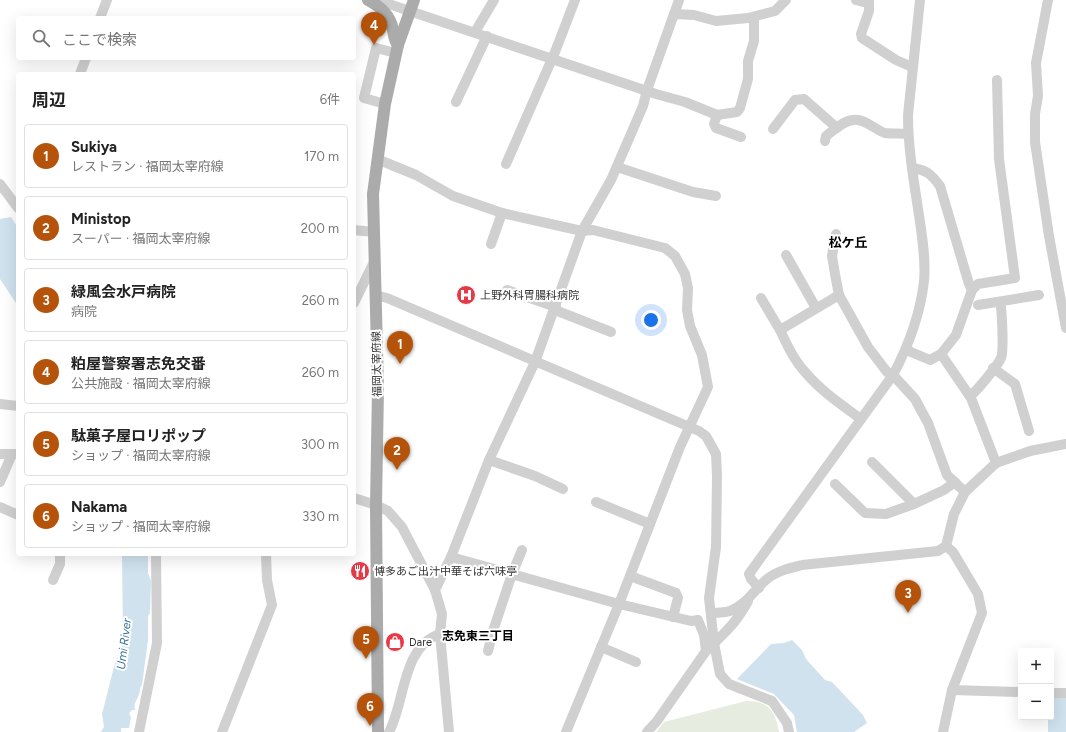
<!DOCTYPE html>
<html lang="ja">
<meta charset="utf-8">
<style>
body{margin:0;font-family:Figtree,"Noto Sans JP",sans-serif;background:#f6f6f6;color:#222}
.controls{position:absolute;right:12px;bottom:12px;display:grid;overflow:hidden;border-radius:4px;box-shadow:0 4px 16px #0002}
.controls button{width:36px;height:36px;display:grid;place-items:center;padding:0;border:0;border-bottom:1px solid #e0e0e0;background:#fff;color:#222;font:20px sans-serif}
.you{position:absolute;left:651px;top:320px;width:14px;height:14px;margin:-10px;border:3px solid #fff;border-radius:50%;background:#1a73e8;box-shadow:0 0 0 6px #1a73e833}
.badge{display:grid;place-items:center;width:26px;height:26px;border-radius:50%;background:#b45309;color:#fff;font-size:13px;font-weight:700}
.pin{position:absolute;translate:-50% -33px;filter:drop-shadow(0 1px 2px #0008)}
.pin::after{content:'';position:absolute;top:21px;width:14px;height:12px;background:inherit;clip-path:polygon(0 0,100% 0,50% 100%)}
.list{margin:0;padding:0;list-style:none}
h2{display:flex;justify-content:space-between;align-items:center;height:52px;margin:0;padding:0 16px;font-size:17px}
h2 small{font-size:13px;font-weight:400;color:#767676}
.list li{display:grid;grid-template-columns:26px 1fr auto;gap:12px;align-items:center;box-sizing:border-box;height:64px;margin:0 8px 8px;padding:0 8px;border:1px solid #e0e0e0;border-radius:4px}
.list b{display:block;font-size:15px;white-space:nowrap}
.list p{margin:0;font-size:13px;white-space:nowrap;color:#767676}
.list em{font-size:13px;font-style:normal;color:#767676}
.icon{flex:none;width:22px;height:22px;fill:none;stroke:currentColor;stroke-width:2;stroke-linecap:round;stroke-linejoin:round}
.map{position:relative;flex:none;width:1066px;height:732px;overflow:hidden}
.search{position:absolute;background:#fff;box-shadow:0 4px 16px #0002;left:16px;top:16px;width:340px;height:44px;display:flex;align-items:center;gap:10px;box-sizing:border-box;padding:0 14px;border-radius:4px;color:#767676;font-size:15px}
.panel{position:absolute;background:#fff;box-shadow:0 4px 16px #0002;left:16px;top:72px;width:340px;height:484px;border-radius:4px}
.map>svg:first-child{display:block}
.pitch{fill:#e6ecdf}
.water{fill:#cfe2ee}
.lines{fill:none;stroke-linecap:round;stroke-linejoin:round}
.minor{stroke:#d0d0d0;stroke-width:10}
.major{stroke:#ababab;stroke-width:12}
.labels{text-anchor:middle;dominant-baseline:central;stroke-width:4;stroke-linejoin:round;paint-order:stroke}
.poi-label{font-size:11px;fill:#333;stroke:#fff;text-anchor:start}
.street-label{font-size:11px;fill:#333;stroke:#fff}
.neighbourhood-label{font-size:12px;font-weight:bold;fill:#000;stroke:#fff}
.water-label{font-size:12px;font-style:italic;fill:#3f7597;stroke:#fff}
.quarter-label{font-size:13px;font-weight:bold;fill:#000;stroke:#fff}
</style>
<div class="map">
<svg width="1066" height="732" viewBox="0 0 1066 732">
<rect width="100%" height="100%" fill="#fff"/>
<path class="pitch" d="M746 701C769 701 775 711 779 732H656L664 722Z"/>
<g class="water">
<path d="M11 217 18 228V306L0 279V219Z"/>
<path d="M122 554H148V573L151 581 150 613 148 616V640L142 685C139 688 141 690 139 694 137 701 133 703 135 710H132L129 713 131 718 129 728H121V732H101L104 727 102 714 115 663 121 650 123 635Z"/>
<path d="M792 640 802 650 806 659 825 680 832 682 863 715 867 723 854 732H797L794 715 774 694 737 679 771 644 784 643Z"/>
<path d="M1051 697H1066V732H1048V717H1051Z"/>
</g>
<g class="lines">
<g class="minor">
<path d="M377 0 656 94 685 102 717 115 737 112 740 108 748 79V61L754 41V17"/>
<path d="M856 0 863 2 869 1V11L861 34 862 38 896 60 912 67"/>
<path d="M1048 0 1036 63 1038 96 1035 114V142L1049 236 1066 328"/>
<path d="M674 14 694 15 716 21 748 18 775 11 786 0"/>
<path d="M100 18 107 0"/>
<path d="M475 32 494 0"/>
<path d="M80 74 86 58"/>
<path d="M456 102 487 36"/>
<path d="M385 104 364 98 376 48 396 53"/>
<path d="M717 115 714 124 716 128 741 137"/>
<path d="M773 129 795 100 804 99 837 128"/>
<path d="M825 141 826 136C834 130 843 121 853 120 865 118 875 130 885 133 892 134 901 133 908 134"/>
<path d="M377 159 416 175 453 196 502 213 582 231 593 230 665 248 675 256 685 274 688 288 687 310 690 326 702 355 708 387 680 447 619 604 566 732"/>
<path d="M506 164 555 52 575 0"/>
<path d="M617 167 693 192 716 196"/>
<path d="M912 168C927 170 931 174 940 186L969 284 972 290"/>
<path d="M0 184 18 208"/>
<path d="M354 230 374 232"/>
<path d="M836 234 832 256 835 274 839 295 868 347 887 372 893 375 915 399 928 423 947 475 965 492"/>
<path d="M491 244 502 213"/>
<path d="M786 255 816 308"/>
<path d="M507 290 556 307"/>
<path d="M375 295 387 298 699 431 706 436 716 454 717 476 716 547 709 598 714 643 720 674 729 684 772 701 787 723 789 732"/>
<path d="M839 295 780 330C787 345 794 360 805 372 821 391 842 405 861 419"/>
<path d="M761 298 780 330"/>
<path d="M354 303 374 262"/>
<path d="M978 305 1039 295"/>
<path d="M555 310 611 332"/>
<path d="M907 349 911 352 930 360 941 354 956 335 972 290 978 284 1015 278 999 159 997 80"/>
<path d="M941 354 971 398 996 463"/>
<path d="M993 368 1015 384 1029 431"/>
<path d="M970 396C977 391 998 365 1001 358 1004 352 1002 309 1000 302"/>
<path d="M0 404 18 406"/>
<path d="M0 454H18"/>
<path d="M489 460 535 476 563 489"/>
<path d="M872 462 914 504"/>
<path d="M0 482 12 454"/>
<path d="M835 484 865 513 886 514 914 504 944 490 955 482"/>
<path d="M354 498 376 505 388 511 402 527 435 590 442 614 440 634 449 732"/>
<path d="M596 502 650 524"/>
<path d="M0 507 18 515"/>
<path d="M451 557 619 604 691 621 698 620 704 635 706 651C725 632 735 625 748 601"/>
<path d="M630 576 676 593 678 598 673 617"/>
<path d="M53 580 60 564V554"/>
<path d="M759 588 751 579 749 574 893 375C909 345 920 316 924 281 926 260 922 235 919 215 914 182 908 149 908 115L920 0"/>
<path d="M435 590 451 557 489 460 535 362 582 231 611 180 643 106 647 90 679 0"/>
<path d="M711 614C717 612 724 613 730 611 745 606 755 589 767 579 777 571 790 568 802 565L938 551 946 546 954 514 965 492 996 463 1030 451 1066 444"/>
<path d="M601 647 636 662"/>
<path d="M488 651 493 631 512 574 522 550"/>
<path d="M952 690 1021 692"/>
<path d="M1051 693H1066"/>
<path d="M139 732 157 643 156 554"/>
<path d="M222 732 272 605 267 580 266 554"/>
<path d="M389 732C405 703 402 646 440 634"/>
<path d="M647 732 657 721 706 651"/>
<path d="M943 732 952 690 982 613 978 594 953 552 946 546"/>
</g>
<g class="major">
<path d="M368 0C381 7 390 15 393 30 394 36 394 40 398 45"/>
<path d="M378 732 376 505 378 388 373 194 385 104 398 45 414 0"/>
</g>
</g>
<defs>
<symbol id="hospital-disc" viewBox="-11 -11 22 22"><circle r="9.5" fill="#e63946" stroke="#fff"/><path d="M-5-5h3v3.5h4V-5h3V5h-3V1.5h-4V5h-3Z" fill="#fff"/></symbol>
<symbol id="restaurant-disc" viewBox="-11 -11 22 22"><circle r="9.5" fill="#e63946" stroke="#fff"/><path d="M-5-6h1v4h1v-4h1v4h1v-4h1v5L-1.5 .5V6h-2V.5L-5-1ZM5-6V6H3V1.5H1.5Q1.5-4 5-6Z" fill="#fff"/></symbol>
<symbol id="shop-disc" viewBox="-11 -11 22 22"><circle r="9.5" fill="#e63946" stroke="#fff"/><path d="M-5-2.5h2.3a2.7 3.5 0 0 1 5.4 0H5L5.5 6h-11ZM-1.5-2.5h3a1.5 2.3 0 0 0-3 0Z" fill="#fff"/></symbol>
</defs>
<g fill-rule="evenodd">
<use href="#hospital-disc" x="455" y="284" width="22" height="22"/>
<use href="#restaurant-disc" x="349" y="560" width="22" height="22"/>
<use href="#shop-disc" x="384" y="631" width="22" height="22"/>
</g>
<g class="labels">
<g class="poi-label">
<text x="480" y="295">上野外科胃腸科病院</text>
<text x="374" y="571">博多あご出汁中華そば六味亭</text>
<text x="409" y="642">Dare</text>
</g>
<g class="street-label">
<text transform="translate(377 364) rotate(-91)">福岡太宰府線</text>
</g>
<g class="neighbourhood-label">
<text x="478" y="636">志免東三丁目</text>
</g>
<g class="water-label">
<text transform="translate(124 644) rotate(-83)">Umi River</text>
</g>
<g class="quarter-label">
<text x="848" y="242">松ケ丘</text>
</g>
</g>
</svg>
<div class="controls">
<button>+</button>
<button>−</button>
</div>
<div class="you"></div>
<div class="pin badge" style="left:400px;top:364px">1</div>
<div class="pin badge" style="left:397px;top:470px">2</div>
<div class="pin badge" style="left:908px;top:613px">3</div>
<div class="pin badge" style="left:374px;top:45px">4</div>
<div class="pin badge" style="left:366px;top:659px">5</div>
<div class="pin badge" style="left:370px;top:726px">6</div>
<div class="search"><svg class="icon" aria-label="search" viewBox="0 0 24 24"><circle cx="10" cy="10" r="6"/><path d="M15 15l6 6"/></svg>ここで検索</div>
<section class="panel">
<h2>周辺<small>6件</small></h2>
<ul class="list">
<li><span class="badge">1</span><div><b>Sukiya</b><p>レストラン · 福岡太宰府線</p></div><em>170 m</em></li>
<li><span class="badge">2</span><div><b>Ministop</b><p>スーパー · 福岡太宰府線</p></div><em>200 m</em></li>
<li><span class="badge">3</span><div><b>緑風会水戸病院</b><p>病院</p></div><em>260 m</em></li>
<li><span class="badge">4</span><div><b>粕屋警察署志免交番</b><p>公共施設 · 福岡太宰府線</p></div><em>260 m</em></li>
<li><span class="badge">5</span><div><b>駄菓子屋ロリポップ</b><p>ショップ · 福岡太宰府線</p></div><em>300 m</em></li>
<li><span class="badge">6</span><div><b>Nakama</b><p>ショップ · 福岡太宰府線</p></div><em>330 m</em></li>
</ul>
</section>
</div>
